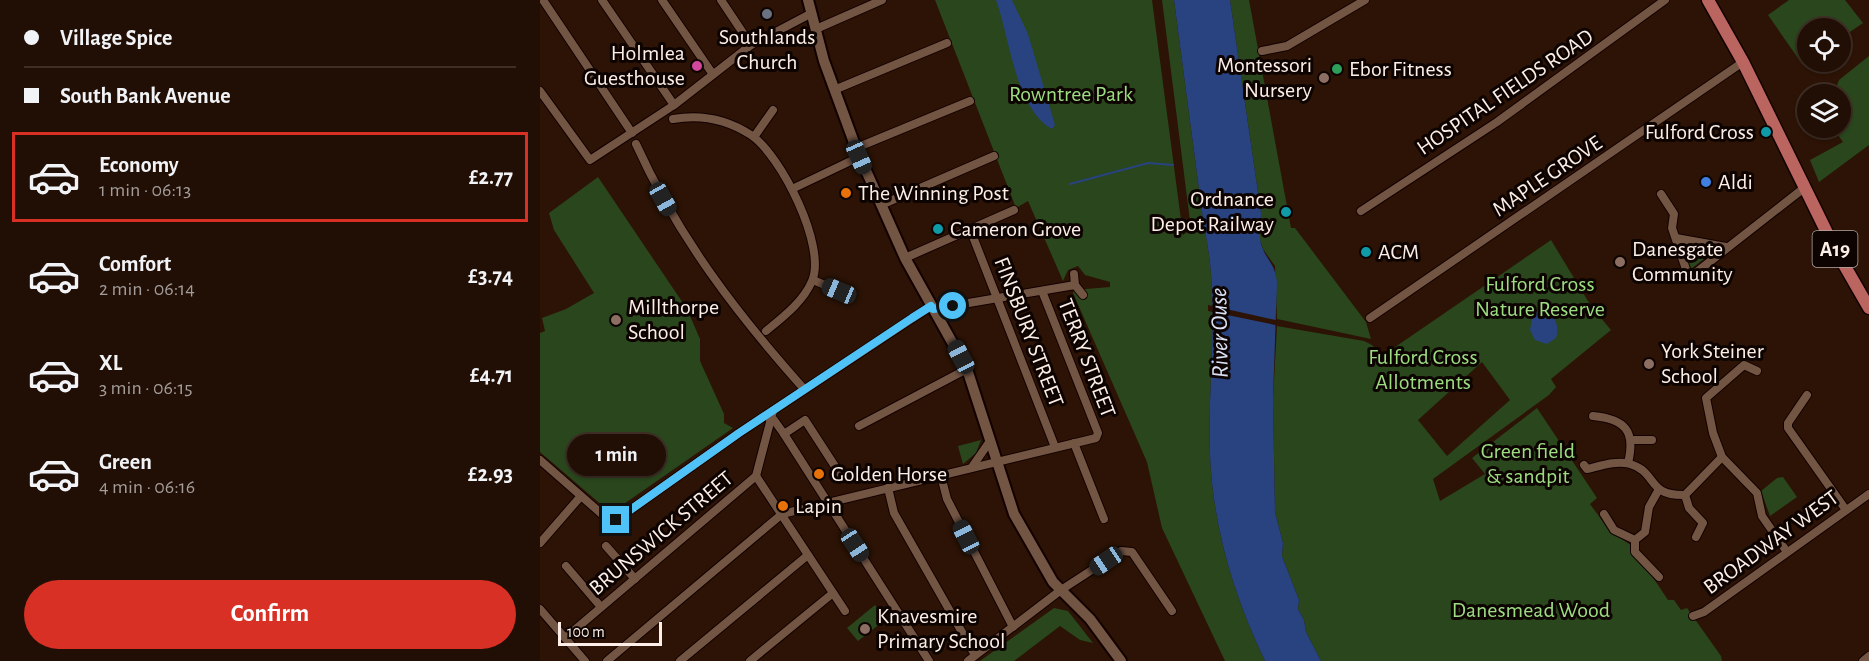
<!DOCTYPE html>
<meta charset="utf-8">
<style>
body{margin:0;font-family:"Alegreya Sans",sans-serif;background:#29170e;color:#f1f3f6;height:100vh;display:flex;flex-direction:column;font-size:22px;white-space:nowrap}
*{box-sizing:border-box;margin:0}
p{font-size:20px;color:#a29c9a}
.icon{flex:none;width:33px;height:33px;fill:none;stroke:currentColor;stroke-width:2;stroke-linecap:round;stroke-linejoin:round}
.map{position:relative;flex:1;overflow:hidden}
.panel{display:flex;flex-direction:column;background:#210e04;width:540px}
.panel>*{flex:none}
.top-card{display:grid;align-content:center;height:132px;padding:0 24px;background:#210e04}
.controls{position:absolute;left:1257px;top:18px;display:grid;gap:12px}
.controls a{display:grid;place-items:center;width:54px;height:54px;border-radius:50%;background:#210e04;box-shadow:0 2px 4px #0004,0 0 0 2px #3e2e26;font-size:30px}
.scale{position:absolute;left:18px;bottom:15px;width:104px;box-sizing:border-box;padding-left:6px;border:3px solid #fdefe7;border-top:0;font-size:16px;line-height:21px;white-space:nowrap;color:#fdefe7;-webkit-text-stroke:4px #0d0401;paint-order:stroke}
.end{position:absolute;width:27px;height:27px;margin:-14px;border:8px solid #4fc3f7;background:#111;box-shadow:0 0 0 3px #111}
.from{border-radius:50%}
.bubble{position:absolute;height:42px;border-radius:21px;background:#210e04;box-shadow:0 2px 4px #0004,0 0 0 2px #3e2e26;font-size:20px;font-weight:700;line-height:42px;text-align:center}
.car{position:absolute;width:18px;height:36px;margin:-18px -9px;border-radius:8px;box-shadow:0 0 4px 2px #0007;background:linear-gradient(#222 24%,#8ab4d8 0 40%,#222 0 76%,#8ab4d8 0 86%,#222 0)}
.top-card b{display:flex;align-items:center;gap:21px;height:57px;font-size:22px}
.top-card b+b{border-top:2px solid #3e2e26}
.top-card i{width:15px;height:15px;background:#f1f3f6}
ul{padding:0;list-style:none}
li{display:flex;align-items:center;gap:18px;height:90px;margin:0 12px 9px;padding:0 12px;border:3px solid transparent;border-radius:0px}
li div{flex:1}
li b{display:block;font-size:22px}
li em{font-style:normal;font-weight:700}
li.active{border-color:#d93025}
li>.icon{width:54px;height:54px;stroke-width:1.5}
.cta{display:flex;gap:12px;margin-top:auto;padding:12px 24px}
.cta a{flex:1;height:69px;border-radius:36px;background:#d93025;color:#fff;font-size:24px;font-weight:700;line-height:69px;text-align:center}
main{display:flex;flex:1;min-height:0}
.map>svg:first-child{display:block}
</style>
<main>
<section class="panel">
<div class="top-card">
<b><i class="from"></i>Village Spice</b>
<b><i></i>South Bank Avenue</b>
</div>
<ul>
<li class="active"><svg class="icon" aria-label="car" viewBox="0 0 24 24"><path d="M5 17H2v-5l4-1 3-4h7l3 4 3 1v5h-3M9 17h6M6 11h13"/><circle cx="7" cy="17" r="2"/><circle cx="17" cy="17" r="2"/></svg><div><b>Economy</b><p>1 min · 06:13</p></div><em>£2.77</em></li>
<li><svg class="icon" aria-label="car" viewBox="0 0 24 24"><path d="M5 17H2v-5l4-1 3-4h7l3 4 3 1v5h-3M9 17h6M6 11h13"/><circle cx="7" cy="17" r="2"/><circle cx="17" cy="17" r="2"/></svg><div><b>Comfort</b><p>2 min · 06:14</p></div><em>£3.74</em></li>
<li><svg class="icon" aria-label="car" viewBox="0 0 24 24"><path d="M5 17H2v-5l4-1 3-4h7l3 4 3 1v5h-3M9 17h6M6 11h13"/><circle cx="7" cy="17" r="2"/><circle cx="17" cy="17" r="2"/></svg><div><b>XL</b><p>3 min · 06:15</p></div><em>£4.71</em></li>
<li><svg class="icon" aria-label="car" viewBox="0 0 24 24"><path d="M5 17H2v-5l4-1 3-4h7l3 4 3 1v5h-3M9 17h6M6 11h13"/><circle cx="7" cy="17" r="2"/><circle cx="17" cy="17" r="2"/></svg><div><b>Green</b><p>4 min · 06:16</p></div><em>£2.93</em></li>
</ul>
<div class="cta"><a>Confirm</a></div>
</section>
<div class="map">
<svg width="1329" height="661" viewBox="0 0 1329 661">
<rect width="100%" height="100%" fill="#2c1305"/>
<!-- green -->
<g fill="#29461c" fill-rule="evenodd">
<path d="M395,0H612L643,235L651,229L622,0H634L664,227C681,301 667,380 670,455C673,528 694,596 725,661H685L622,528L607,462L533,293L534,290L570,287V282L545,275L538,266L528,270L523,281L488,201L476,208Z"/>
<path d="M690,0H709L751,228H755L826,322L831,339L737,319L735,266L723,249L720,240L721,213Z"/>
<path d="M1249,0H1305L1323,23L1301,38L1300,28H1268L1267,60L1262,64L1228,15Z"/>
<path d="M1329,56V145L1279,182L1270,160L1303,142L1293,128H1300V94H1294L1299,80Z"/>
<path d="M58,177L147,309L160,339V361L184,414V423L193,428L71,513L0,452V333L5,331L2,318L26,309L54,293L14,230L9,213Z"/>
<path d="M1011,240L1051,306L1071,330L1011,379L1016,387L1009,395L893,479L900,501L945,474L932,458L997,408L1057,498L1050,504L1069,530L1092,546L1099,563L1108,570L1128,600H1134L1141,610L1147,608L1181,656L1182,661H781L766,632L764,620L758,609L759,600L742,556L743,543L735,512L733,399L737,326L824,341L832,345L842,356ZM942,362L970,400L907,456L878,420Z"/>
<path d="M1146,243L1174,249L1178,248L1151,269L1142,247Z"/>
<path d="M441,440L436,453L423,464L418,446Z"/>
<path d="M1243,477L1257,497L1230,516L1221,491L1237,478Z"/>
<path d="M335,605L346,619L318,641L307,628Z"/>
<path d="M514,608L528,611L553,643L540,640L520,626L474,661H440Z"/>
</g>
<!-- water -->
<g fill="#284380">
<path d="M456,0H472L488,34L515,125L512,129C475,108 470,38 456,0Z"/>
<path d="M634,0H690L721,213C721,224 718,237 722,247C728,262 735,264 737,282L733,399L735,512L743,543L742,556L759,600L758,609L764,620L766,632L781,661H725C694,596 673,528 670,455C667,380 681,301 664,227Z"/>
<path d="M1001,309C1014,312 1020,325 1016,338L1007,344L995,340L990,330L993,315Z"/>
</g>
<!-- pier -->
<path fill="#2c1305" d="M668,305L740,321V326L668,311Z"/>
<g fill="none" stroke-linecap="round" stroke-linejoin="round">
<!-- stream -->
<path stroke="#284380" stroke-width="2" d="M530,184L608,163L633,165"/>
<defs>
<g id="street">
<path d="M3,0L92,133"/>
<path d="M62,0L134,105"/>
<path d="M122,0L172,73"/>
<path d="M181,0L211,45"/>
<path d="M276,29L342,0"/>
<path d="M722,51L747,46L825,0"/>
<path d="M294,90L407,43"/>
<path d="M0,91L50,160L134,105L211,45L272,13"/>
<path d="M133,119C161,114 188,120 211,135C241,155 287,247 272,281C263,302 243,317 226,331"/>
<path d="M214,137L233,110"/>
<path d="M96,144C138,237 197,314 264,389"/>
<path d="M316,148L430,101"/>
<path d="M252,189L319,157"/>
<path d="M1121,194L1134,214L1132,228L1149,278L1264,188"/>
<path d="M341,205L454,156"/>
<path d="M821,211L957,122L1125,0"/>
<path d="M430,229L515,447"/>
<path d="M1136,238L1186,247"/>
<path d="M365,258L474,210"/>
<path d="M534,274L535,285L543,295"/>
<path d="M273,280L299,291"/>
<path d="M393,309L535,285"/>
<path d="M830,318L1203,62"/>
<path d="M1217,371L1204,365L1166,398L1173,433L1182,457L1217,493L1222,516L1247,552"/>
<path d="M1267,395L1248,423V428L1306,510"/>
<path d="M1053,416C1085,419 1096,431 1088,463"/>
<path d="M230,419L234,420L244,434L389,661"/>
<path d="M319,426L427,369"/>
<path d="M244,434L265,420L300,474"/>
<path d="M1092,440H1112"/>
<path d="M534,443L564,519"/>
<path d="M0,460L72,523L199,433L391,306"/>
<path d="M1044,465L1047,469C1060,466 1076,460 1090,464C1118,472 1106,496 1145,495L1182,457"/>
<path d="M432,467L450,441"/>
<path d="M216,476L305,611"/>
<path d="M401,476L407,499L473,627"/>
<path d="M348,488L354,513L435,655"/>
<path d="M1145,495L1149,508L1163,523L1156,537"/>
<path d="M1064,514L1074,530L1095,540L1105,532L1109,507L1118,491"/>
<path d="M1095,540V552L1119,577"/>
<path d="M0,543L41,496"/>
<path d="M66,546L95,579"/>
<path d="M26,566L61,607"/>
<path d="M0,609L45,661"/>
<path d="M1153,616L1164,612L1329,494"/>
<path d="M25,638L216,476L233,411"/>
<path d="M67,661L242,514L556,438L558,433L502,291"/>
<path d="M140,661L268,555"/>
<path d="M210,661L293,593"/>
<path d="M428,661L521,590L581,551L592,552L632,611"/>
<path d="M1323,661L1329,656"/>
</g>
<path id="secondary" d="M268,0L284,61L316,148L365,258L427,369L474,514L513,582L550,619L581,661"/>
<path id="primary" d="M1168,0L1203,62L1295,249L1329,308"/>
</defs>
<!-- street casing -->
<use href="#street" stroke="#130100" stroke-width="10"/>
<!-- secondary casing -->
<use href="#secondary" stroke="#130100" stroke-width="14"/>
<!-- primary casing -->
<use href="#primary" stroke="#130100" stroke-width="15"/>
<!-- street -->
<use href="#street" stroke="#735544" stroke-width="8"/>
<!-- secondary -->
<use href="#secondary" stroke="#735544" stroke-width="10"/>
<!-- primary -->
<use href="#primary" stroke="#ba6560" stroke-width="12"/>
</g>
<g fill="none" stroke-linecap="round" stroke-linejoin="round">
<!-- route -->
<path stroke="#4fc3f7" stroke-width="8" d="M76,520L199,433L372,318L391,306L393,309L413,306"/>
</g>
<!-- markers -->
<circle fill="#6b7280" stroke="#0d0401" stroke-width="2" cx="227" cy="14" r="6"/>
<circle fill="#d1479c" stroke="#0d0401" stroke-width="2" cx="157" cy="66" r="6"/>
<circle fill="#2e9e5b" stroke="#0d0401" stroke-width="2" cx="797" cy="69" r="6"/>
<g fill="#8d6e63" stroke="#0d0401" stroke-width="2">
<circle cx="784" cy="78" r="6"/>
<circle cx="1080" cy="262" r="6"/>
<circle cx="76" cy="320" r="6"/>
<circle cx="1109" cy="364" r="6"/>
<circle cx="325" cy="629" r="6"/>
</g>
<g fill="#0f9aa8" stroke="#0d0401" stroke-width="2">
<circle cx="1226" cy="132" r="6"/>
<circle cx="746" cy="212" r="6"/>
<circle cx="398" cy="229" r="6"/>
<circle cx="826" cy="252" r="6"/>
</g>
<circle fill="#3f7fe0" stroke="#0d0401" stroke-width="2" cx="1166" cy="182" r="6"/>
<g fill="#e8710a" stroke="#0d0401" stroke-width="2">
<circle cx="306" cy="193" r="6"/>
<circle cx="279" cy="474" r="6"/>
<circle cx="243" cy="506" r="6"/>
</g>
<g text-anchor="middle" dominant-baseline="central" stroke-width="6" stroke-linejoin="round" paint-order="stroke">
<!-- shield labels -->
<rect fill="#0d0401" stroke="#b5a8a2" stroke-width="1.5" x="1272.5" y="231" width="45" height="36" rx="4.5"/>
<g font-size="21" font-weight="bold" fill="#fdefe7">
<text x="1295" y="249">A19</text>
</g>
<!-- poi labels -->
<g font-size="22" fill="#fdefe7" stroke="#0d0401" text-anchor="start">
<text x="227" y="37" text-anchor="middle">Southlands<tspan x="227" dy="25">Church</tspan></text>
<text x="145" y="53" text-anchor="end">Holmlea<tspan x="145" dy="25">Guesthouse</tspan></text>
<text x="772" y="65" text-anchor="end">Montessori<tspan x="772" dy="25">Nursery</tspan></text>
<text x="809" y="69">Ebor Fitness</text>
<text x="1214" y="132" text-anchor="end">Fulford Cross</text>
<text x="1178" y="182">Aldi</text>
<text x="318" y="193">The Winning Post</text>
<text x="734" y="199" text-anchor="end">Ordnance<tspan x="734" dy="25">Depot Railway</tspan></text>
<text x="410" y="229">Cameron Grove</text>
<text x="1092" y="249">Danesgate<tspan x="1092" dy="25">Community</tspan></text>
<text x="838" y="252">ACM</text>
<text x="88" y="307">Millthorpe<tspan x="88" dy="25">School</tspan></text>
<text x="1121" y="351">York Steiner<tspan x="1121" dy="25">School</tspan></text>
<text x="291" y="474">Golden Horse</text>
<text x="255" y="506">Lapin</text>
<text x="337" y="616">Knavesmire<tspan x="337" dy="25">Primary School</tspan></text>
</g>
<!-- street labels -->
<g font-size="22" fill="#fdefe7" stroke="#0d0401">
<text transform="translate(965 92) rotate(-34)">HOSPITAL FIELDS ROAD</text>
<text transform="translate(1007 176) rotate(-34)">MAPLE GROVE</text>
<text transform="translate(489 332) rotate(69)">FINSBURY STREET</text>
<text transform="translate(547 358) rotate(69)">TERRY STREET</text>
<text transform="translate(121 533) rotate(-40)">BRUNSWICK STREET</text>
<text transform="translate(1231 542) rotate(-36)">BROADWAY WEST</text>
</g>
<!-- park labels -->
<g font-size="22" fill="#9cdd82" stroke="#0d0401">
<text x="531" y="94">Rowntree Park</text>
<text x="1000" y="284">Fulford Cross<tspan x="1000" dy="25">Nature Reserve</tspan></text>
<text x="883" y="357">Fulford Cross<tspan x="883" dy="25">Allotments</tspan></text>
<text x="988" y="451">Green field<tspan x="988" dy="25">&amp; sandpit</tspan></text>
<text x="991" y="610">Danesmead Wood</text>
</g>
<!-- water labels -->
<g font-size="24" font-style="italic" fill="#d9e2f5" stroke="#0d0401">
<text transform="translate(680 333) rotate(-91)">River Ouse</text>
</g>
</g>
</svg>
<div class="controls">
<a><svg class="icon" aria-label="locate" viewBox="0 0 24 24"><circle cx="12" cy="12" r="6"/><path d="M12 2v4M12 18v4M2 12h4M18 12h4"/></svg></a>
<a><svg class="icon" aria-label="layers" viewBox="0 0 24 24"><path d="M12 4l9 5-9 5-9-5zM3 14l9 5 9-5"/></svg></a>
</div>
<div class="scale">100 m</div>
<i class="end from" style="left:413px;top:306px"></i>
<i class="end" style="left:76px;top:520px"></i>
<div class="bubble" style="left:27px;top:434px;width:99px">1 min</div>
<i class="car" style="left:319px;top:157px;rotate:156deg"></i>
<i class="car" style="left:123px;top:199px;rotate:151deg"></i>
<i class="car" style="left:299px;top:291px;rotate:293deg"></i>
<i class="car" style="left:421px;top:357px;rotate:332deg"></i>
<i class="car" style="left:426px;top:537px;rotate:333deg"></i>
<i class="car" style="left:315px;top:545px;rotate:147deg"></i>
<i class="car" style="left:566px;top:561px;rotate:236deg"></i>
</div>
</main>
